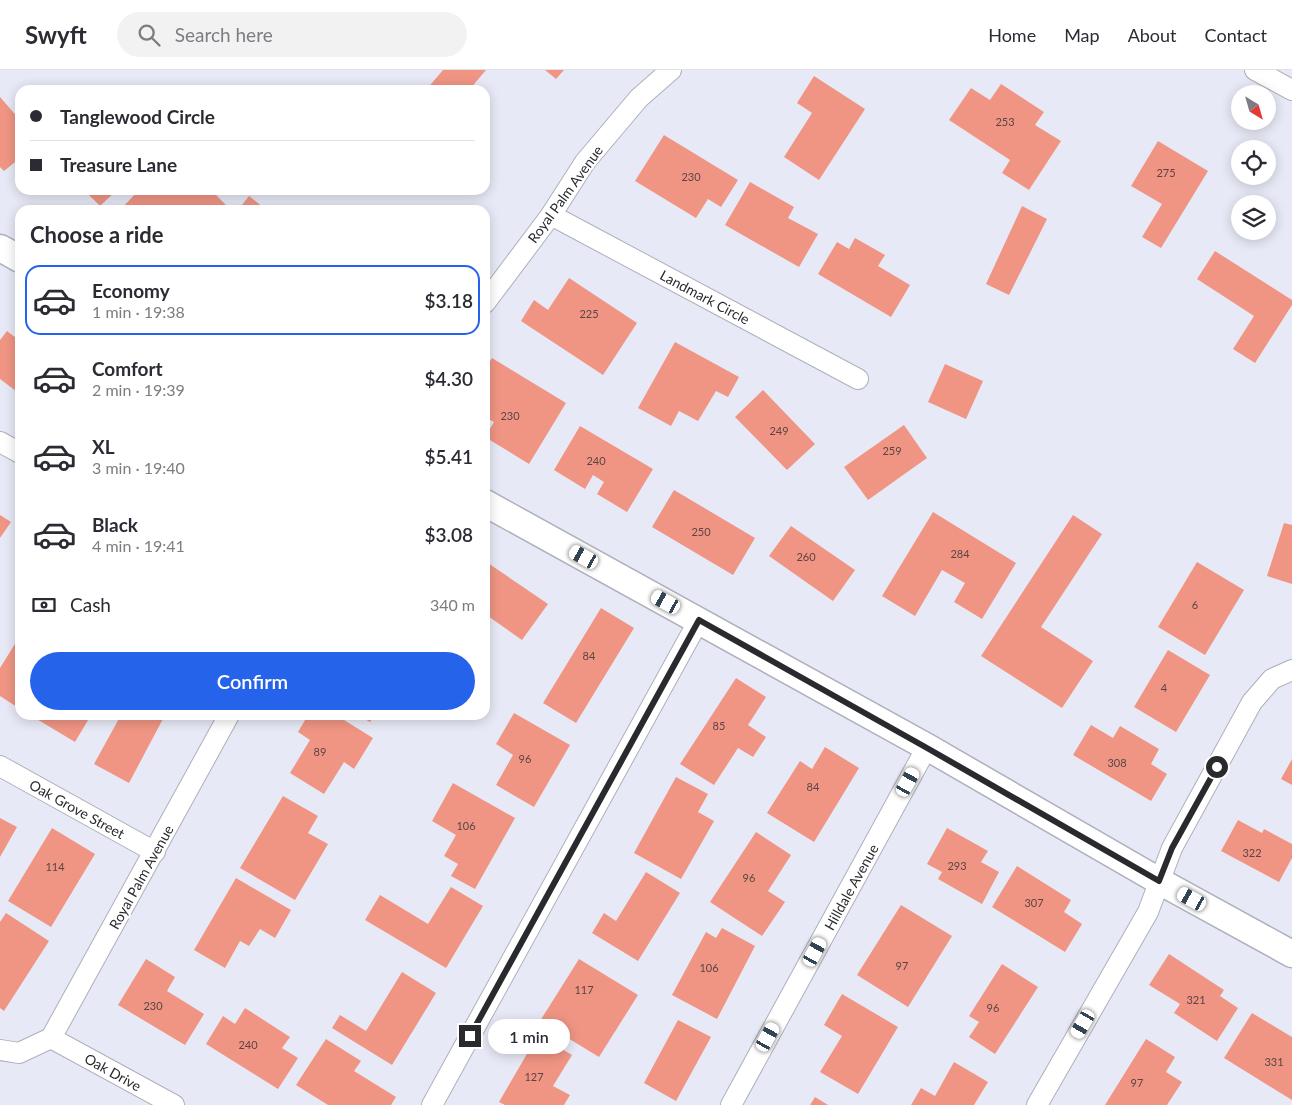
<!DOCTYPE html>
<meta charset="utf-8">
<style>
body{margin:0;font-family:Lato,sans-serif;background:#f2f2f3;color:#2b2b33;height:100vh;display:flex;flex-direction:column;font-size:19px;white-space:nowrap}
*{box-sizing:border-box;margin:0}
p{font-size:16px;color:#7c7c81}
.icon{flex:none;width:28px;height:28px;fill:none;stroke:currentColor;stroke-width:2;stroke-linecap:round;stroke-linejoin:round}
.map{position:relative;flex:1;overflow:hidden}
.side{position:absolute;left:15px;top:135px;width:475px;height:515px;display:flex;flex-direction:column;background:#fff;border-radius:15px;box-shadow:0 2px 12px #0003}
.side>*{flex:none}
.guide{position:absolute;left:15px;top:15px;width:475px;height:110px;border-radius:15px;box-shadow:0 2px 12px #0003;display:grid;align-content:center;height:110px;padding:0 15px;background:#fff}
.needle{width:32px;rotate:143deg}
.buttons{position:absolute;left:1231px;top:15px;display:grid;gap:10px}
.buttons a{display:grid;place-items:center;width:45px;height:45px;border-radius:50%;background:#fff;box-shadow:0 2px 12px #0003;font-size:25px}
.end{position:absolute;width:22px;height:22px;margin:-11px;border:6px solid #292a2e;background:#fff;box-shadow:0 0 0 2px #fff}
.from{border-radius:50%}
.bubble{position:absolute;height:35px;border-radius:18px;background:#fff;box-shadow:0 2px 12px #0003;font-size:16px;font-weight:600;line-height:35px;text-align:center}
.car{position:absolute;width:15px;height:30px;margin:-15px -8px;border-radius:6px;box-shadow:0 0 4px 1px #0007;background:linear-gradient(#fff 24%,#345 0 40%,#fff 0 76%,#345 0 86%,#fff 0)}
.guide b{display:flex;align-items:center;gap:18px;height:48px;font-size:19px}
.guide b+b{border-top:1px solid #e1e1e2}
.guide i{width:12px;height:12px;background:#2b2b33}
ul{padding:0;list-style:none}
li{display:flex;align-items:center;gap:15px;height:70px;margin:0 10px 8px;padding:0 5px;border:2px solid transparent;border-radius:15px}
li div{flex:1}
li b{display:block;font-size:19px}
li em{font-style:normal;font-weight:600}
li.active{border-color:#2563eb}
li>.icon{width:45px;height:45px;stroke-width:1.5}
h2{padding:0 15px;font-size:22px;line-height:60px}
.pay{display:flex;align-items:center;gap:12px;height:55px;padding:0 15px;font-size:19px}
.pay p{margin-inline-start:auto}
.primary-button{display:flex;gap:10px;margin-top:auto;padding:10px 15px}
.primary-button a{flex:1;height:58px;border-radius:30px;background:#2563eb;color:#fff;font-size:20px;font-weight:600;line-height:58px;text-align:center}
header{display:flex;align-items:center;gap:30px;box-sizing:border-box;height:70px;padding:0 25px;background:#fff;border-bottom:1px solid #e1e1e2}
header strong{font-size:24px}
nav{display:flex;gap:28px;margin-inline-start:auto;font-size:18px}
.search{width:350px;height:45px;background:#f2f2f3;display:flex;align-items:center;gap:12px;box-sizing:border-box;padding:0 18px;border-radius:28px;color:#7c7c81;font-size:19px}
.map>svg:first-child{display:block}
</style>
<header>
<strong>Swyft</strong>
<div class="search"><svg class="icon" aria-label="search" viewBox="0 0 24 24"><circle cx="10" cy="10" r="6"/><path d="M15 15l6 6"/></svg>Search here</div>
<nav><a>Home</a><a>Map</a><a>About</a><a>Contact</a></nav>
</header>
<div class="map">
<svg width="1292" height="1035" viewBox="0 0 1292 1035">
<rect width="100%" height="100%" fill="#e7eaf6"/>
<!-- building -->
<g fill="#f09584">
<path d="M443,0H486L469,20H426Z"/>
<path d="M545,0H564L556,9Z"/>
<path d="M814,6L865,39L819,110L784,87L812,43L797,33Z"/>
<path d="M1001,14L1044,42L1035,55L1061,71L1029,120L1002,103L1010,90L949,50L971,18L990,30Z"/>
<path d="M0,27L20,50V88L4,101L0,97Z"/>
<path d="M664,65L738,110L721,137L708,129L696,148L635,111Z"/>
<path d="M1158,71L1208,101L1161,178L1142,167L1162,134L1131,116Z"/>
<path d="M750,112L794,137L788,148L818,164L799,197L725,155Z"/>
<path d="M84,120H117L100,136Z"/>
<path d="M139,120H211L228,137L225,140H120Z"/>
<path d="M249,126L267,140H238Z"/>
<path d="M1022,136L1047,149L1009,225L986,214Z"/>
<path d="M855,168L885,185L878,196L910,215L891,247L818,204L837,172L849,179Z"/>
<path d="M1215,181L1292,230V235L1255,293L1233,279L1254,246L1197,209Z"/>
<path d="M569,208L637,253L603,305L521,251L534,230L548,240Z"/>
<path d="M7,261L20,271V324L0,309V270Z"/>
<path d="M675,272L739,307L728,327L716,321L698,351L679,341L671,356L638,338Z"/>
<path d="M492,288L566,333L529,394L485,367L494,352L485,347V299Z"/>
<path d="M945,294L983,311L966,349L928,332Z"/>
<path d="M763,320L815,374L787,400L735,347Z"/>
<path d="M904,355L927,388L868,430L844,397Z"/>
<path d="M580,356L653,399L627,442L597,424L604,412L593,405L585,419L554,400Z"/>
<path d="M674,420L755,468L733,505L652,457Z"/>
<path d="M933,442L1016,493L982,549L954,532L965,513L942,500L915,546L882,526Z"/>
<path d="M0,445L11,452L0,468Z"/>
<path d="M1073,445L1102,464L1041,557L1093,591L1062,638L981,586Z"/>
<path d="M1284,453L1292,455V514L1267,506Z"/>
<path d="M791,456L855,500L833,531L769,486Z"/>
<path d="M485,491L548,534L522,570L485,544Z"/>
<path d="M1197,492L1244,520L1205,585L1158,557Z"/>
<path d="M601,538L634,558L576,653L543,633Z"/>
<path d="M18,569L20,571V639L0,626V598Z"/>
<path d="M1168,580L1210,605L1176,662L1134,637Z"/>
<path d="M736,608L766,627L748,655L766,667L753,687L738,678L714,715L680,694Z"/>
<path d="M514,643L570,675L534,737L496,715L513,685L496,674Z"/>
<path d="M30,645H91L75,672Z"/>
<path d="M121,645H165L129,713L94,694Z"/>
<path d="M308,645H336L373,668L354,699L344,692L324,724L290,703L310,670L298,662Z"/>
<path d="M358,645H374L370,652Z"/>
<path d="M1091,655L1113,668L1120,656L1159,679L1151,694L1167,704L1151,731L1073,685Z"/>
<path d="M825,677L859,698L814,772L767,743L800,691L812,699Z"/>
<path d="M1292,689V715L1281,709Z"/>
<path d="M676,707L708,724L698,742L714,751L681,809L634,783Z"/>
<path d="M453,713L515,748L475,819L451,806L458,794L444,786L456,765L432,751Z"/>
<path d="M283,726L318,746L308,763L328,774L295,830L240,798Z"/>
<path d="M0,748L17,757L0,787Z"/>
<path d="M1238,750L1262,763L1264,759L1292,774V788L1279,812L1221,781Z"/>
<path d="M52,758L95,784L51,857L8,831Z"/>
<path d="M947,758L988,781L981,792L999,802L982,834L938,809L942,802L927,794Z"/>
<path d="M756,762L791,785L768,821L785,832L762,866L710,832Z"/>
<path d="M1017,796L1071,830L1064,842L1082,854L1065,882L992,837Z"/>
<path d="M646,802L680,823L638,891L592,863L604,843L616,851Z"/>
<path d="M236,808L291,840L275,868L260,859L249,876L240,871L225,898L194,880Z"/>
<path d="M451,817L483,836L446,898L365,850L380,825L428,854Z"/>
<path d="M901,835L952,866L908,937L857,905Z"/>
<path d="M6,843L49,871L4,941L0,938V852Z"/>
<path d="M722,858L755,876L717,949L672,925L706,862L716,868Z"/>
<path d="M1169,884L1224,920L1220,926L1238,938L1217,971L1174,943L1180,934L1149,915Z"/>
<path d="M146,889L175,907L167,921L204,944L185,975L118,935Z"/>
<path d="M579,889L638,925L599,987L540,951Z"/>
<path d="M1002,894L1038,917L995,984L969,967L979,952L969,946Z"/>
<path d="M402,902L436,923L392,995L332,958L340,945L366,961Z"/>
<path d="M842,924L898,957L858,1024L820,1002L842,966L824,955Z"/>
<path d="M245,938L290,967L282,978L298,988L278,1019L206,974L223,946L235,954Z"/>
<path d="M1252,943L1292,967V1030L1224,988Z"/>
<path d="M678,950L711,967L676,1031L644,1013Z"/>
<path d="M538,965L572,985L553,1016L570,1025L564,1035H505L499,1032Z"/>
<path d="M326,969L361,991L354,1001L396,1027L391,1035H328L296,1015Z"/>
<path d="M1146,969L1175,987L1166,1002L1182,1012L1167,1035H1105Z"/>
<path d="M954,992L988,1012L974,1035H911L921,1018L935,1026Z"/>
<path d="M815,1027L828,1035H810Z"/>
</g>
<g fill="none" stroke-linecap="round" stroke-linejoin="round">
<defs>
<g id="minor">
<path d="M1255,0L1292,20"/>
<path d="M551,145L858,309"/>
<path d="M485,233L551,145L585,92L639,28L671,0"/>
<path d="M0,372L20,383"/>
<path d="M0,696L155,782"/>
<path d="M51,968L229,645"/>
<path d="M51,968L174,1035"/>
<path d="M0,980L19,983L51,968"/>
<path d="M432,1035L699,550"/>
<path d="M731,1035L927,677"/>
<path d="M1037,1035L1148,842L1172,778L1252,632L1272,609L1292,600"/>
</g>
<g id="tertiary">
<path d="M0,178L20,189"/>
<path d="M485,433L927,677L1159,811L1292,884"/>
</g>
</defs>
<!-- minor casing -->
<use href="#minor" stroke="#adb0bb" stroke-width="22"/>
<!-- tertiary casing -->
<use href="#tertiary" stroke="#adb0bb" stroke-width="29"/>
<!-- minor -->
<use href="#minor" stroke="#fff" stroke-width="20"/>
<!-- tertiary -->
<use href="#tertiary" stroke="#fff" stroke-width="26"/>
</g>
<g fill="none" stroke-linecap="round" stroke-linejoin="round">
<!-- route -->
<path stroke="#292a2e" stroke-width="6" d="M470,966L699,550L927,678L1159,811L1172,778L1217,697"/>
</g>
<g text-anchor="middle" dominant-baseline="central" stroke-width="4.5" stroke-linejoin="round" paint-order="stroke">
<!-- number labels -->
<g font-size="11" fill="#5b4544">
<text x="1005" y="51">253</text>
<text x="1166" y="102">275</text>
<text x="691" y="106">230</text>
<text x="589" y="243">225</text>
<text x="510" y="345">230</text>
<text x="779" y="360">249</text>
<text x="892" y="380">259</text>
<text x="596" y="390">240</text>
<text x="701" y="461">250</text>
<text x="960" y="483">284</text>
<text x="806" y="486">260</text>
<text x="1195" y="534">6</text>
<text x="589" y="585">84</text>
<text x="1164" y="617">4</text>
<text x="719" y="655">85</text>
<text x="320" y="681">89</text>
<text x="525" y="688">96</text>
<text x="1117" y="692">308</text>
<text x="813" y="716">84</text>
<text x="466" y="755">106</text>
<text x="1252" y="782">322</text>
<text x="957" y="795">293</text>
<text x="55" y="796">114</text>
<text x="749" y="807">96</text>
<text x="1034" y="832">307</text>
<text x="902" y="895">97</text>
<text x="709" y="897">106</text>
<text x="584" y="919">117</text>
<text x="1196" y="929">321</text>
<text x="153" y="935">230</text>
<text x="993" y="937">96</text>
<text x="248" y="974">240</text>
<text x="1274" y="991">331</text>
<text x="534" y="1006">127</text>
<text x="1137" y="1012">97</text>
</g>
<!-- street labels -->
<g font-size="14" fill="#292a2e" stroke="#fff">
<text transform="translate(565 124) rotate(-54)">Royal Palm Avenue</text>
<text transform="translate(705 227) rotate(28)">Landmark Circle</text>
<text transform="translate(77 739) rotate(29)">Oak Grove Street</text>
<text transform="translate(141 807) rotate(-61)">Royal Palm Avenue</text>
<text transform="translate(851 817) rotate(-61)">Hilldale Avenue</text>
<text transform="translate(113 1002) rotate(29)">Oak Drive</text>
</g>
</g>
</svg>
<div class="buttons">
<a><svg class="needle" viewBox="-14 -14 28 28"><path d="M0-13l5 13h-10z" fill="#e53935"/><path d="M0 13l5-13h-10z" fill="#7c7c81"/></svg></a>
<a><svg class="icon" aria-label="locate" viewBox="0 0 24 24"><circle cx="12" cy="12" r="6"/><path d="M12 2v4M12 18v4M2 12h4M18 12h4"/></svg></a>
<a><svg class="icon" aria-label="layers" viewBox="0 0 24 24"><path d="M12 4l9 5-9 5-9-5zM3 14l9 5 9-5"/></svg></a>
</div>
<i class="end from" style="left:1217px;top:697px"></i>
<i class="end" style="left:470px;top:966px"></i>
<div class="bubble" style="left:488px;top:949px;width:82px">1 min</div>
<i class="car" style="left:584px;top:487px;rotate:299deg"></i>
<i class="car" style="left:666px;top:532px;rotate:299deg"></i>
<i class="car" style="left:908px;top:712px;rotate:29deg"></i>
<i class="car" style="left:1192px;top:829px;rotate:299deg"></i>
<i class="car" style="left:815px;top:882px;rotate:29deg"></i>
<i class="car" style="left:1083px;top:954px;rotate:210deg"></i>
<i class="car" style="left:768px;top:967px;rotate:29deg"></i>
<div class="guide">
<b><i class="from"></i>Tanglewood Circle</b>
<b><i></i>Treasure Lane</b>
</div>
<section class="side">
<h2>Choose a ride</h2>
<ul>
<li class="active"><svg class="icon" aria-label="car" viewBox="0 0 24 24"><path d="M5 17H2v-5l4-1 3-4h7l3 4 3 1v5h-3M9 17h6M6 11h13"/><circle cx="7" cy="17" r="2"/><circle cx="17" cy="17" r="2"/></svg><div><b>Economy</b><p>1 min · 19:38</p></div><em>$3.18</em></li>
<li><svg class="icon" aria-label="car" viewBox="0 0 24 24"><path d="M5 17H2v-5l4-1 3-4h7l3 4 3 1v5h-3M9 17h6M6 11h13"/><circle cx="7" cy="17" r="2"/><circle cx="17" cy="17" r="2"/></svg><div><b>Comfort</b><p>2 min · 19:39</p></div><em>$4.30</em></li>
<li><svg class="icon" aria-label="car" viewBox="0 0 24 24"><path d="M5 17H2v-5l4-1 3-4h7l3 4 3 1v5h-3M9 17h6M6 11h13"/><circle cx="7" cy="17" r="2"/><circle cx="17" cy="17" r="2"/></svg><div><b>XL</b><p>3 min · 19:40</p></div><em>$5.41</em></li>
<li><svg class="icon" aria-label="car" viewBox="0 0 24 24"><path d="M5 17H2v-5l4-1 3-4h7l3 4 3 1v5h-3M9 17h6M6 11h13"/><circle cx="7" cy="17" r="2"/><circle cx="17" cy="17" r="2"/></svg><div><b>Black</b><p>4 min · 19:41</p></div><em>$3.08</em></li>
</ul>
<div class="pay"><svg class="icon" aria-label="cash" viewBox="0 0 24 24"><path d="M3 7h18v10H3z"/><circle cx="12" cy="12" r="2"/></svg>Cash<p>340 m</p></div>
<div class="primary-button"><a>Confirm</a></div>
</section>
</div>
